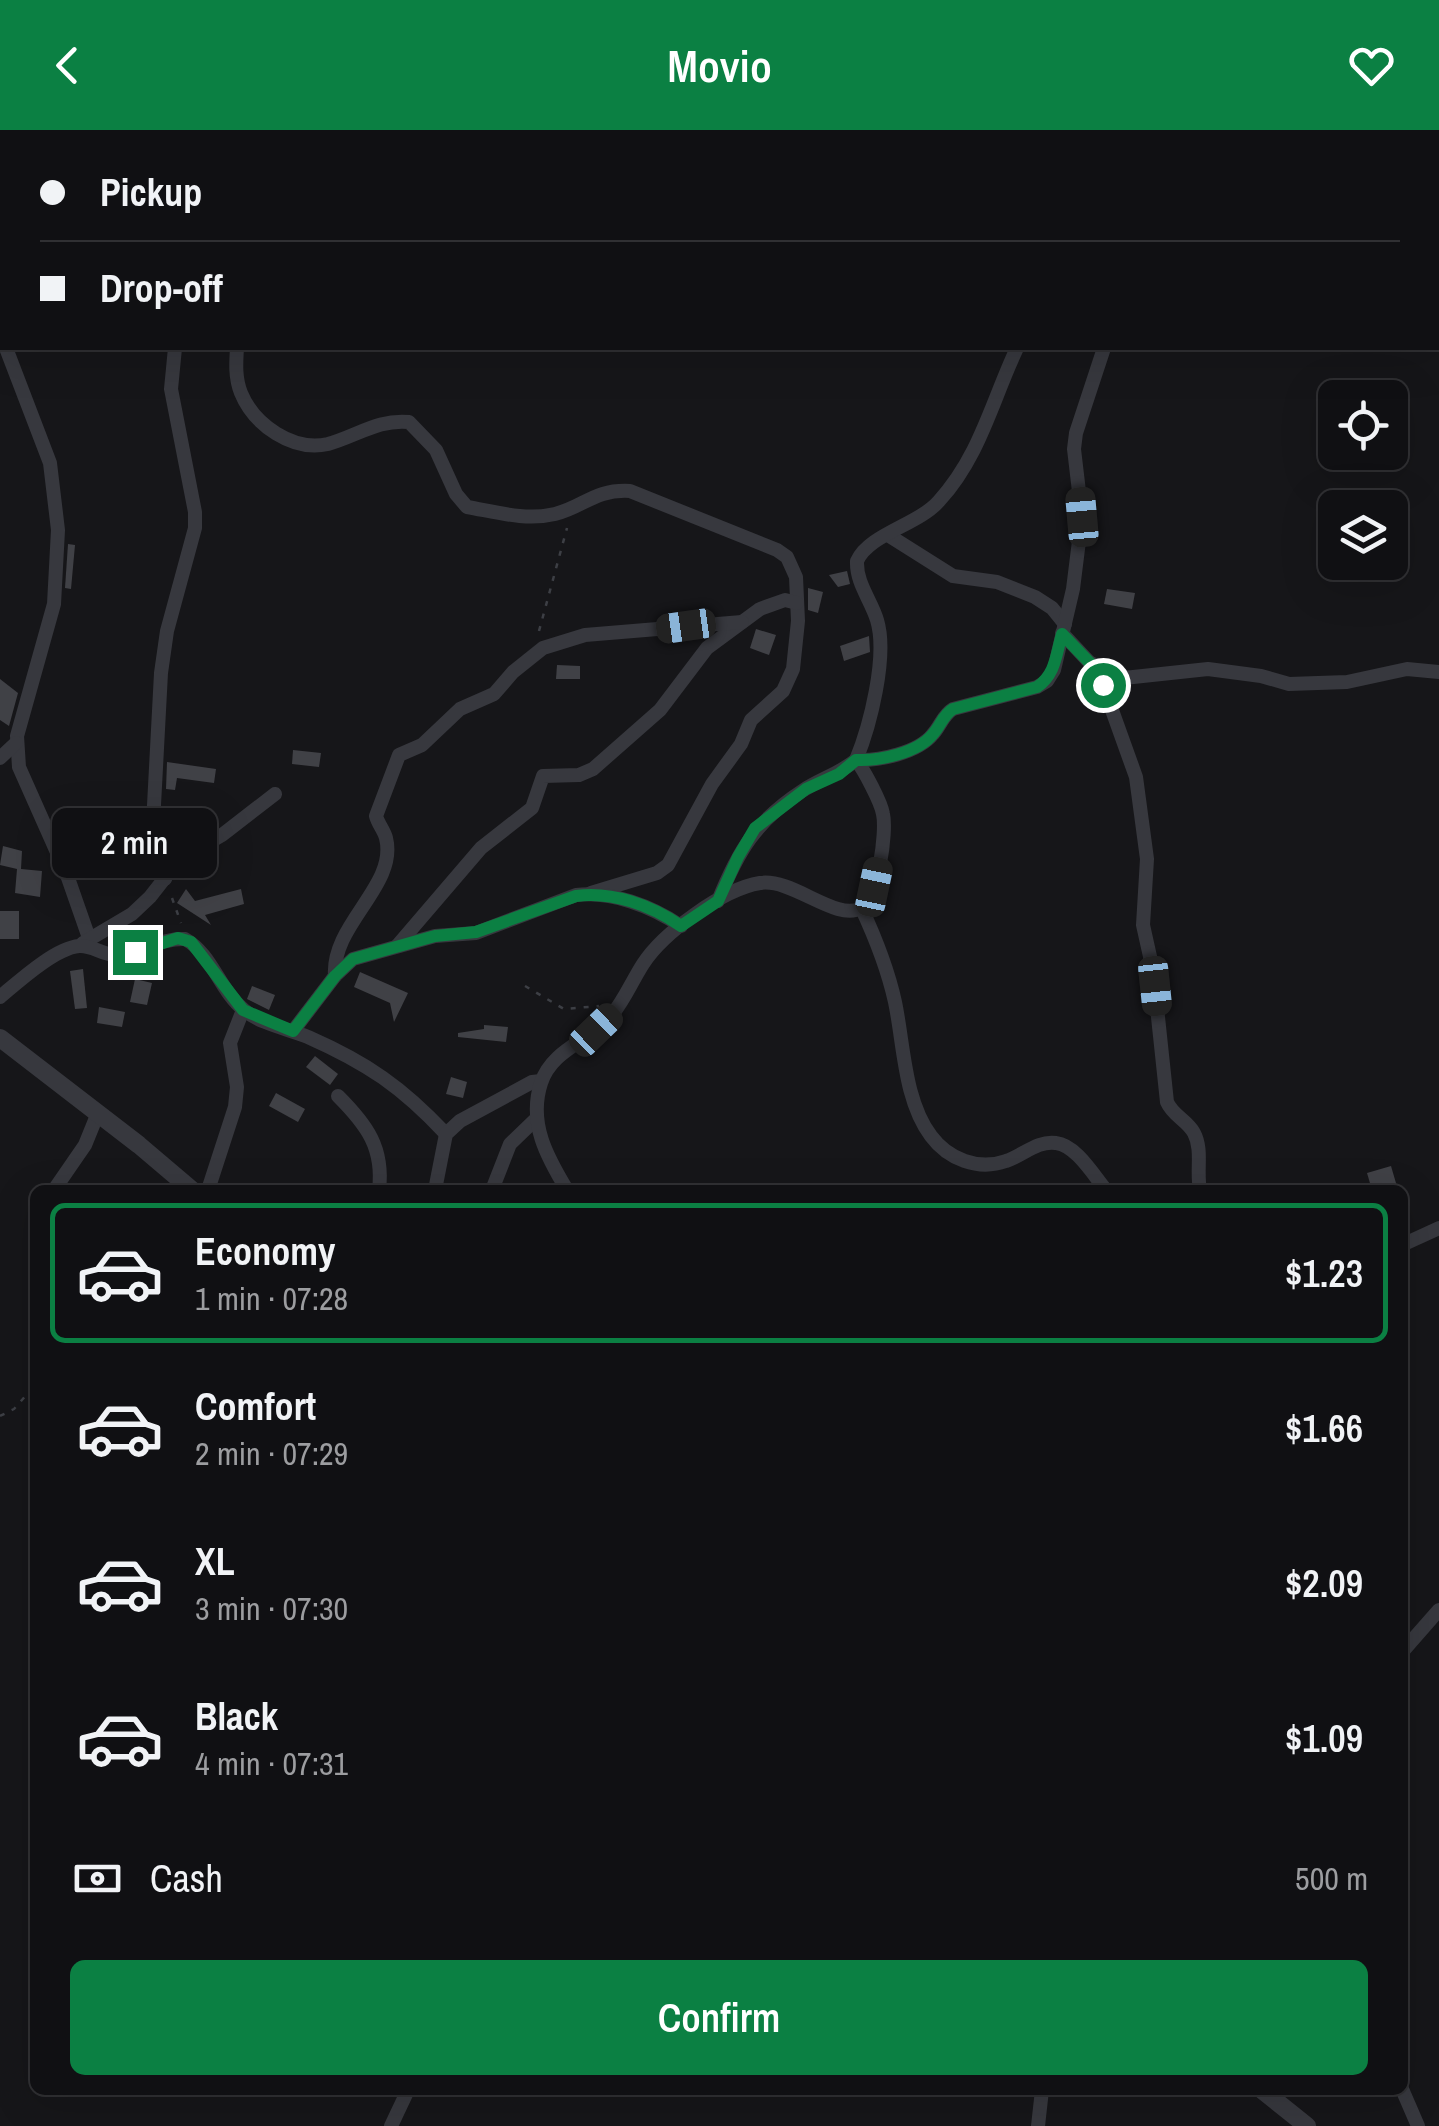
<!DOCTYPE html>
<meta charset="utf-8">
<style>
body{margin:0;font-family:"Archivo Narrow",sans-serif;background:#1e1e21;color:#f1f3f6;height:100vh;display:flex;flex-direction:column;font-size:38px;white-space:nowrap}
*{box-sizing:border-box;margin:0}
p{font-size:32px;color:#9c9da0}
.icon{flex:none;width:55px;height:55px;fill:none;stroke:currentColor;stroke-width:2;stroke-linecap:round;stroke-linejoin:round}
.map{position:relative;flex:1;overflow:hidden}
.sheet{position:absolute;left:30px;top:1055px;width:1378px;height:910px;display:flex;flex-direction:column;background:#101013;border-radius:15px;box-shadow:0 10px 40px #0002,0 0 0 2px #303033}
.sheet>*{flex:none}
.top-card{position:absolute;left:0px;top:0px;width:1440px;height:220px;box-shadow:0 10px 40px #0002,0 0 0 2px #303033;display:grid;align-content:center;height:220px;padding:0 40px;background:#101013}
.buttons{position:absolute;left:1318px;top:250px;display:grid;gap:20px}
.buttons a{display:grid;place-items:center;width:90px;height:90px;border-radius:15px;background:#101013;box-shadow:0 10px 40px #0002,0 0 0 2px #303033;font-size:50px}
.end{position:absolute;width:45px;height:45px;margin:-22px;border:12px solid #0b8043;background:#fff;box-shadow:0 0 0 5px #fff}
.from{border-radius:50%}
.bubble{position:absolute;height:70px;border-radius:15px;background:#101013;box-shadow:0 10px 40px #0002,0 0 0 2px #303033;font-size:32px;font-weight:600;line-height:70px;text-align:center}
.car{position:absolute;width:30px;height:60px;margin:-30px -15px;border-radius:12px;box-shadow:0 0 8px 2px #0007;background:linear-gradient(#222 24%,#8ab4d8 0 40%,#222 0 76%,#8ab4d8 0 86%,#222 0)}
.top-card b{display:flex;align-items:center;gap:35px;height:95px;font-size:38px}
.top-card b+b{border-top:2px solid #303033}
.top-card i{width:25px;height:25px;background:#f1f3f6}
ul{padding:18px 0 0;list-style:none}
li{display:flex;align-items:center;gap:30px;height:140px;margin:0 20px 15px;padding:0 20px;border:5px solid transparent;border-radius:15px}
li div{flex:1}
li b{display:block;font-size:38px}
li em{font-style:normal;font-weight:600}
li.selected{border-color:#0b8043}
li>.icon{width:90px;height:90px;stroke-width:1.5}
.pay{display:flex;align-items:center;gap:25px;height:110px;padding:0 40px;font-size:38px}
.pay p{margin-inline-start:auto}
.button{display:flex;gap:20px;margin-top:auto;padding:20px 40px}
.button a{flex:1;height:115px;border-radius:15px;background:#0b8043;color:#fff;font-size:40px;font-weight:600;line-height:115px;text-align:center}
header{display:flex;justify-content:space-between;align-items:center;height:130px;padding:0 40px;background:#0b8043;color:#fff;font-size:45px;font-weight:600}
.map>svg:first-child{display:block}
</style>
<header><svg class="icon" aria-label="back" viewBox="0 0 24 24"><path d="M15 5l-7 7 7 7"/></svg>Movio<svg class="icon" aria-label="heart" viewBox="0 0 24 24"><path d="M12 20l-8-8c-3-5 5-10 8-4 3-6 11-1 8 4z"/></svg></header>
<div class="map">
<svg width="1439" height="1996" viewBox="0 0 1439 1996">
<rect width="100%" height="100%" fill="#161619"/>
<!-- building -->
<g fill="#404146">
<path d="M68,414L75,415L71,459L65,458Z"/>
<path d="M847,441L850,454L838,457L829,445Z"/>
<path d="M808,458L823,462L818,483L808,480Z"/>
<path d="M1107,459L1135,463L1132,479L1104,474Z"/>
<path d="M756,499L776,505L769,525L750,518Z"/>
<path d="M869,506L870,522L844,531L840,516Z"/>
<path d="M557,535L580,536V549H556Z"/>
<path d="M0,549L18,563L9,596L0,590Z"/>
<path d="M293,620L321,623L319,637L292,634Z"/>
<path d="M167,632L216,639L214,653L177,648L175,660L166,659Z"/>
<path d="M3,716L22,721L21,739L42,741L40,767L15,763L17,739L0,735Z"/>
<path d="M186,759L195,771L241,759L244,774L205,785L211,795L177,773Z"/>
<rect x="0" y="781" width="19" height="28"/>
<path d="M83,839L87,878L75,879L70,841Z"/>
<path d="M360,842L408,863L394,892L390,873L354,857Z"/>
<path d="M135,849L152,853L147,875L130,872Z"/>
<path d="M252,856L275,865L269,880L247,869Z"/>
<path d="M99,877L125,882L122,897L97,893Z"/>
<path d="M484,895L508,897L506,912L458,907V903L484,899Z"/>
<path d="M315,926L338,944L330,955L306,937Z"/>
<path d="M451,947L467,952L463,968L446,964Z"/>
<path d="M276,963L305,979L298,992L269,976Z"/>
<path d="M1391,1036L1398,1060H1372L1367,1043Z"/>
</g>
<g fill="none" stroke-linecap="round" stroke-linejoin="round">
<!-- path -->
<g stroke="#3d3f45" stroke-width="2.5" stroke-dasharray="5 8" stroke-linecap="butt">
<path d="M941,0L944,2"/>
<path d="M89,2L97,0"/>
<path d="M0,29L2,28"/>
<path d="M539,501L567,398"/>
<path d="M172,768L181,793"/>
<path d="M525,856L564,879L599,876"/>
<path d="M0,1286L14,1279L35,1255"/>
</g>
<!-- minor -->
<g stroke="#37383e" stroke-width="14">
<path d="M1258,2V0"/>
<path d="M0,66L2,67"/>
<path d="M1438,123L1439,124"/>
<path d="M6,218L50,333L58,400L54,474L17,606L19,637L67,745L89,808"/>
<path d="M237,218C236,233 235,248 241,263C254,295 293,322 328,314C357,306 378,289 409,292L436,320L456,364L467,377C496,382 526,391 555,384C584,377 594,359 630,361L777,420L787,427L796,447L798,491L793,539L783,561L751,590L741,614L712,654L668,735L657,743L591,763"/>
<path d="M888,405L953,446L997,452L1035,467L1052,478L1065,494"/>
<path d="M1062,503L1090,533L1103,555L1136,647L1147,729L1143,795L1153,840L1167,972C1173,986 1187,990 1194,1003C1203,1020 1196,1041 1200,1060"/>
<path d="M1091,533L1124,548L1208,539L1261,546L1289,554L1347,552L1407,539L1439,542"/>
<path d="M0,628L16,613"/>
<path d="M165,749L153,694L161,543L167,501L195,398V382L171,259L175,218"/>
<path d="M718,771C738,721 756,691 802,661C820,649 839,644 856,630C879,631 918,623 933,604C941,595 943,585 953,579L1037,557L1047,551L1054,540L1073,459L1082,387L1074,319L1076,303L1104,218"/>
<path d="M861,777C875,807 888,840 895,872C904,915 904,970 931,1006C948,1029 978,1041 1006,1031C1022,1026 1038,1010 1056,1013C1076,1015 1094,1046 1106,1060"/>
<path d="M83,813L132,784L150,767L179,730L222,705L275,664"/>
<path d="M397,816L481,718L532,678L543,646L579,645L593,639L660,580L707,518L760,479L785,470L797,473"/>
<path d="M335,846C331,794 398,756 386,708C384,700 378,694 376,686L399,625L422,615L460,579L494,564L513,542L543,518L585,505L742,492"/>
<path d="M0,867C18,852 55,818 79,816C95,815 104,828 124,824C144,820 164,808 185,809C212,824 220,861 244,880C261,894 288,899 308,907C367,933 402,957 446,1004"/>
<path d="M293,901L335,846L353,829L435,806L476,803L576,765C612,761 651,776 681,796"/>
<path d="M338,966C367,995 384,1018 379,1060"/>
<path d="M54,1060L85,1015L98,983"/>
<path d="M208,1060L235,977L237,957L230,913L243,880"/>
<path d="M435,1060L446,1004L460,991L532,952L541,951"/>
<path d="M492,1060L510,1014L537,988"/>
<path d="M567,1060C547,1027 528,993 541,953C552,919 590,911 611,886C624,871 632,851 643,834C663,803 723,759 760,753C793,748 836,792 861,778C878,768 887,702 883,684C881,672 864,640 856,630C870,596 888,526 877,490C871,470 856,453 857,431C869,404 918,395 939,371C980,326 992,271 1017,218"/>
<path d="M1402,1115L1439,1098"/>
<path d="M1402,1522L1439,1480"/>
<path d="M1402,1959L1418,1996"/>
<path d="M391,1996L408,1960"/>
<path d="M1038,1996L1042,1960"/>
</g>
<!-- tertiary -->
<g stroke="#37383e" stroke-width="18">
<path d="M0,908L139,1015L192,1060"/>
<path d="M1262,1960L1307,1996"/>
</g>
</g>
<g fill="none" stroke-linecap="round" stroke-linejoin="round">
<!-- route -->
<path stroke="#0b8043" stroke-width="12" d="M135,822L178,808L191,812L243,880L293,901L335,846L353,829L435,806L476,802L576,766C612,761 651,775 681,796L718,771L738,727L755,698L806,659L839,644L856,630C879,631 918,623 933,604C941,595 943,585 953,579L1037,557C1056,544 1056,524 1062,504L1090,533L1103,555"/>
</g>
</svg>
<div class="buttons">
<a><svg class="icon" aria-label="locate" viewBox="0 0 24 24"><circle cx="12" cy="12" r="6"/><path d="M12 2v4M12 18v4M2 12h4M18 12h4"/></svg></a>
<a><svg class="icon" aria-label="layers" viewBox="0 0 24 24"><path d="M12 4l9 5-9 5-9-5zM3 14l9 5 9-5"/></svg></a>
</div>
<i class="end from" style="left:1103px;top:555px"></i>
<i class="end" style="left:135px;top:822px"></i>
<div class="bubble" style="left:52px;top:678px;width:165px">2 min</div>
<i class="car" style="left:1082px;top:387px;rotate:355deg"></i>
<i class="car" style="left:686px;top:496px;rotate:262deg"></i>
<i class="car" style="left:874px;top:757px;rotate:12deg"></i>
<i class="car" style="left:1155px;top:856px;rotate:174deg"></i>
<i class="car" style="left:596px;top:900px;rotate:46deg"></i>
<div class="top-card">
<b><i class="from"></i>Pickup</b>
<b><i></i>Drop-off</b>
</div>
<section class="sheet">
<ul>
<li class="selected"><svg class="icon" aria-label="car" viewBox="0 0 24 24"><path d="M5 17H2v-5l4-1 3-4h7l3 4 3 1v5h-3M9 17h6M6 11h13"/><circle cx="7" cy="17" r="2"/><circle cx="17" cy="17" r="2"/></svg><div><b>Economy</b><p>1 min · 07:28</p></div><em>$1.23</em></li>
<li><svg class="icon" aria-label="car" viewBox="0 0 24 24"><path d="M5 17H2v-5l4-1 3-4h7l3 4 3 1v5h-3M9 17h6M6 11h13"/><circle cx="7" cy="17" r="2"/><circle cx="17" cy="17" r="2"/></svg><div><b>Comfort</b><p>2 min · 07:29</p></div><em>$1.66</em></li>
<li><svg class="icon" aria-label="car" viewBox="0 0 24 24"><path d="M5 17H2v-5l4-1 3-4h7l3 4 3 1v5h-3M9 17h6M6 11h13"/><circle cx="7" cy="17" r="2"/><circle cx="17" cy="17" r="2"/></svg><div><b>XL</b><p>3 min · 07:30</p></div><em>$2.09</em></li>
<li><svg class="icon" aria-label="car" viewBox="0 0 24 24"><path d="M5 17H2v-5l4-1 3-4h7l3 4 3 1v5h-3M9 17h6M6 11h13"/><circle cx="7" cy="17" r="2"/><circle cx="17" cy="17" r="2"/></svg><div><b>Black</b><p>4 min · 07:31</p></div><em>$1.09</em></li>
</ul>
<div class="pay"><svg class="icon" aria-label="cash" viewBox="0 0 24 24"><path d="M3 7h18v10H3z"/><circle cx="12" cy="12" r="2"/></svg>Cash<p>500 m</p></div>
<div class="button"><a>Confirm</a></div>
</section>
</div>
